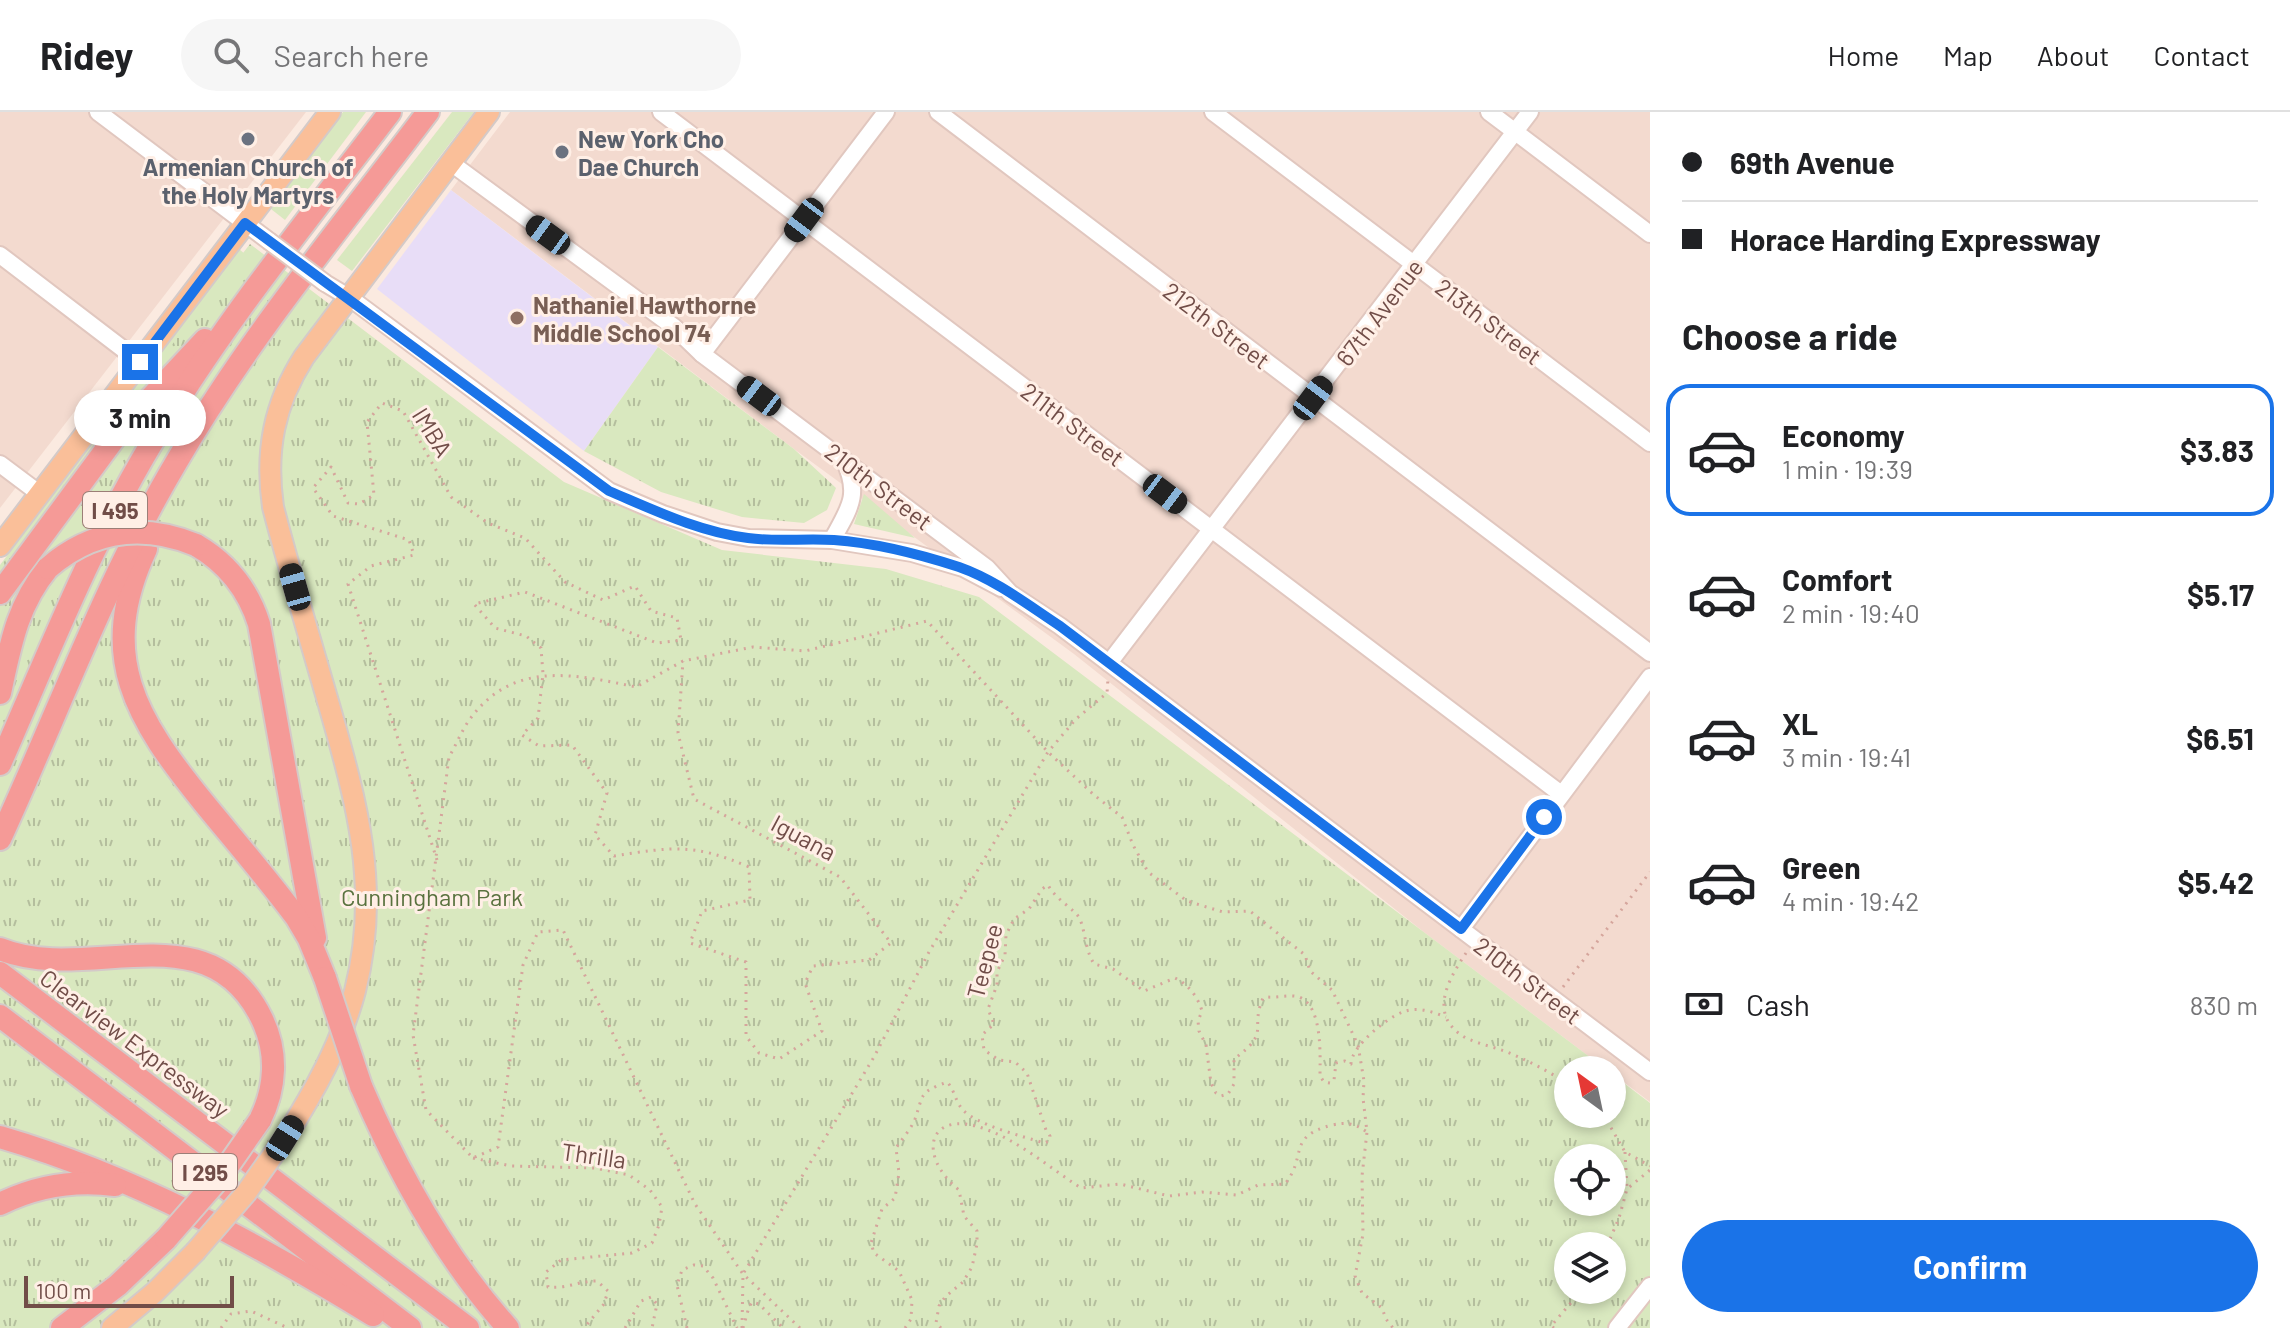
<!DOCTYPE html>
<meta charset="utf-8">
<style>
body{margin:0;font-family:Barlow,sans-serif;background:#f6f6f6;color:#202124;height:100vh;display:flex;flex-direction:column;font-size:30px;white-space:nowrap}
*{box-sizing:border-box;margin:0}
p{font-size:26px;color:#757577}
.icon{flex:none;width:44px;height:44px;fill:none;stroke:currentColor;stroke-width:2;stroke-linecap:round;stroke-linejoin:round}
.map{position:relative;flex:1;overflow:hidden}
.drawer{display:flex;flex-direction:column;background:#fff;width:640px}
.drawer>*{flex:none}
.hud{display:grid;align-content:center;height:176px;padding:0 32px;background:#fff}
.needle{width:52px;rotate:327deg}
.controls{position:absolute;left:1554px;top:944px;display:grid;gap:16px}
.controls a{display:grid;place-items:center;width:72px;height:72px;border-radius:50%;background:#fff;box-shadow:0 4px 12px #0003;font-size:40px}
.scale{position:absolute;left:24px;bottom:20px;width:210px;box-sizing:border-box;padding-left:8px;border:4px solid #714d48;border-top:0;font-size:22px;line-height:28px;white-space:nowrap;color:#714d48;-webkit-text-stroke:6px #ffefe6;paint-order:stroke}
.end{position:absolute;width:36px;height:36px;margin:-18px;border:10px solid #1a73e8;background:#fff;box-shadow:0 0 0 4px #fff}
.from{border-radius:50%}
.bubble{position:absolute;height:56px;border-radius:28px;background:#fff;box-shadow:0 4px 12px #0003;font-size:26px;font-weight:700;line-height:56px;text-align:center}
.car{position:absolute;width:24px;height:48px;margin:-24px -12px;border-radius:10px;box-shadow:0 0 6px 2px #0007;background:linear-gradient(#222 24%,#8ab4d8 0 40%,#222 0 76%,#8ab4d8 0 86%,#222 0)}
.hud b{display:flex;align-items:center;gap:28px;height:76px;font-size:30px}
.hud b+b{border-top:2px solid #e0e0e0}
.hud i{width:20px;height:20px;background:#202124}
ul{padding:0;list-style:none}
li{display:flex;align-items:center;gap:24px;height:132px;margin:0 16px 12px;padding:0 16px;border:4px solid transparent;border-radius:24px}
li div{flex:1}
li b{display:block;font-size:30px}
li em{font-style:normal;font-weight:700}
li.selected{border-color:#1a73e8}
li>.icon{width:72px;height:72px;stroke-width:1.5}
h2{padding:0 32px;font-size:36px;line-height:96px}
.pay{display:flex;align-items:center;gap:20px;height:88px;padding:0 32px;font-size:30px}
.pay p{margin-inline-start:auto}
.action{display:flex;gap:16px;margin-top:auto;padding:16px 32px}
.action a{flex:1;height:92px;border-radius:48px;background:#1a73e8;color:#fff;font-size:32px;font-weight:700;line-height:92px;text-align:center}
header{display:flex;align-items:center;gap:48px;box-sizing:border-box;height:112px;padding:0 40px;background:#fff;border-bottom:2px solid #e0e0e0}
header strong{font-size:38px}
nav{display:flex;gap:44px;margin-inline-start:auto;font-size:28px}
.search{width:560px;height:72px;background:#f6f6f6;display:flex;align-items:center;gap:20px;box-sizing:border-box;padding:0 28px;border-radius:44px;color:#757577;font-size:30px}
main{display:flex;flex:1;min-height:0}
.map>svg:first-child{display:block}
</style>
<header>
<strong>Ridey</strong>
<div class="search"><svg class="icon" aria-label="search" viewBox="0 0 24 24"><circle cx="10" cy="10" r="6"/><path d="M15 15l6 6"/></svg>Search here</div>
<nav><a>Home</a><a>Map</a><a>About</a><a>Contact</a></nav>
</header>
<main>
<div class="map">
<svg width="1650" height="1216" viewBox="0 0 1650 1216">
<defs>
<pattern id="park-tufts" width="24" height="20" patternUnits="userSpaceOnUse" patternTransform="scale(2)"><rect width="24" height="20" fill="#d9e8bf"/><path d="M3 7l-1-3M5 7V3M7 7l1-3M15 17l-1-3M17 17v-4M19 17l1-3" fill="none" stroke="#b4be9d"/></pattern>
</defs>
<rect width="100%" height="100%" fill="#fbeae0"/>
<!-- residential -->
<g fill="#f3dacf">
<path d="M0,0H306L0,396Z"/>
<path d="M510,0H1650V990L1612,961V958H1607L1425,821L1074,542L794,337L451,78Z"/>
</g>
<!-- education -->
<path fill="#e8ddf7" d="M451,78L658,235L584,339L377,177Z"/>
<!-- green -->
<g fill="#d9e8bf">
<path d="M343,0H366L285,108L271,97Z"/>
<path d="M452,0H474L352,159L337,148Z"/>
<path d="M239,137L253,149L0,461V453Z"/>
</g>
<!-- park -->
<g fill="url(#park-tufts)" fill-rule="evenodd">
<path d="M250,132L564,370L722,438L886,457L979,485L1607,958H1568V1002H1612V962L1650,991V1216H0V455ZM1568,1046H1612V1090H1568ZM1568,1134H1612V1178H1568Z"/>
<path d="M658,235L794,337L836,376L827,398L804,411L742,405L661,380L584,339Z"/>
<path d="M864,382L915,426L854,412Z"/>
</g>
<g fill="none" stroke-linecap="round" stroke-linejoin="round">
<defs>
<g id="minor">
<path d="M98,0L269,129"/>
<path d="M661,0L1561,682"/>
<path d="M938,0L1650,541"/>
<path d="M1213,0L1650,331"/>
<path d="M1489,0L1650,122"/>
<path d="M451,51L674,215L702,242L987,456L1010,481L1060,514L1650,960"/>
<path d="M0,143L140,250"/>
<path d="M325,171L350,186L609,379L663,402L717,420L749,426L832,428L912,441L963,456L1001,476"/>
<path d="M702,242L886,0"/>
<path d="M0,352L40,382"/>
<path d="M832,428C849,397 861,383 844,348"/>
<path d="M1109,551L1530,0"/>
<path d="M1461,817L1650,565"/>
<path d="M1617,1216L1650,1174"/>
</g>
<g id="major">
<path d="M0,434L330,0"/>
<path d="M285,1026C314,980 341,932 355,879C381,777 357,691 329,593C310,527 290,461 273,395C265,339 274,292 304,245L489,0"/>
<path d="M112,1216L155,1180L195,1140"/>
</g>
<g id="highway">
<path d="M196,433C227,451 248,477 259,512L315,826"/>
<path d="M146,437C96,544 136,607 204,691C235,729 267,766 296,805L309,827L325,866"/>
<path d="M0,481L119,320L205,228"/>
<path d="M0,581C10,535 17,493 48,456"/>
<path d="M0,652C47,545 90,435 150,334C219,216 307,109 390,0"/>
<path d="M0,727C58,601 106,468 177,349C249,225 342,114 428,0"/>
<path d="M0,837C88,873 208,795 262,907C278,940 276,976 260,1008"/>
<path d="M0,861L468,1216"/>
<path d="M0,904L410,1216"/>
<path d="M361,974C398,1061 445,1146 508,1216"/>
<path d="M0,1025C134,1064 255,1131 373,1203"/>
<path d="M0,1092C36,1074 76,1068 115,1073"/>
<path d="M62,1216L118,1173L166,1127"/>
</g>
</defs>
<!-- minor casing -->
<use href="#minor" stroke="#e1c7bf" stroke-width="20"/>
<!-- major casing -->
<use href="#major" stroke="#d4cac8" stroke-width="24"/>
<!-- highway casing -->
<use href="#highway" stroke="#d4cac8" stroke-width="26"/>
<!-- path -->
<g stroke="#d5a59c" stroke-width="3" stroke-dasharray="2 6" stroke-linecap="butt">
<path d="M437,748L348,472L371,454L414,443L409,428L333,404L313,376L331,355L348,391L359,392L374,383L367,310L382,291L403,299L451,385L488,411L525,426L565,470L603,488L635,474L651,499L677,506L681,528L657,531L525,480L474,492L495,516L526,524L541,536L543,562L538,606L522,623L539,634L572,633L607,681L595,723L614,744C672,735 694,731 749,755L750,788L702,799L690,831L746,850V924L759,941L779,947L822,919L805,871L813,854L869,848L891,831L840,765L694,687L678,621L683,549"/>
<path d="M1466,841C1448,868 1427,904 1466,926C1479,932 1494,935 1507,940C1529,949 1548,959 1568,972"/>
<path d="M1563,875L1650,760"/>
<path d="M1603,1002L1625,1040L1650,1054"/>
<path d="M1625,1040L1627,1076"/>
<path d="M473,1046L511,1054L595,1056L629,1063L650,1078L662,1095L659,1113L652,1131L632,1141L561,1148L546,1160L548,1175C567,1177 578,1169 597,1169L608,1179L604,1192L584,1216"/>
<path d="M1607,1134L1619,1106L1627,1077L1650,1058"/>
<path d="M221,1216L231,1202L251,1199L288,1216"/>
<path d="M625,1216L641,1189L651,1185L657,1192L652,1216"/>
<path d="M687,1216L677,1173L682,1158L694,1153L703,1154L713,1166L737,1216"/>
<path d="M742,1216L743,1162L874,945L929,840L1048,640L1076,607L1107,581L1108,567"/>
<path d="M743,1216L749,1195L752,1190L759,1192L783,1216"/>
<path d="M800,1216L743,1162L695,1092L563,818L538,820L523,853L498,1035L473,1046L426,998L413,923L449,645C456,633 462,618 470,607C513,548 574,562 636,575L683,549L753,535L805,539L927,509L1048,640L1094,683L1122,705L1133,733L1148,760L1187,789L1223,800L1250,799L1305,843L1310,859L1332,878L1358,933L1364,969L1363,986L1367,1020L1362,1064L1363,1122L1355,1164L1362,1181L1382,1196L1386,1207L1393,1216"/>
<path d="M905,1216L911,1207L912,1188L899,1159L874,1141L871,1131L882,1097L895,1086L899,1061L896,1036C902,1027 911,1017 915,1007C924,982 918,981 947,970C954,977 955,988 962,997C976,1013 1022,1024 1044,1031L1049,1029L1050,1024L1046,1018L1027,961L1015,950L999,948L984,938L982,923L994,912L988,897L997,873V860L1005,843L1006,823L1014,807L1029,797L1042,777L1048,773C1056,788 1075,797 1080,807C1086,823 1085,837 1094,852L1113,857L1144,879L1175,866C1188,872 1198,885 1202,899L1198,909L1199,919L1206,933L1211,971L1216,981L1221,984L1228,982L1234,972V947C1272,919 1249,919 1263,886L1267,885C1277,886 1289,882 1299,885C1323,894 1320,944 1320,964L1324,970L1330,971L1334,968L1336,951L1345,949L1351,952C1351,935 1386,906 1403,900C1417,894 1433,900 1446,905"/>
<path d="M941,1216L936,1211L939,1194L945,1185L963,1170L972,1155L977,1132V1119L964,1104L959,1078C916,1043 928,996 985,1017C1019,1029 1050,1056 1081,1076L1120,1072L1169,1084L1202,1080L1237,1083L1258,1073L1285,1072C1308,1043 1286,1025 1332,1013C1347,1010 1354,1011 1367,1020"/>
<path d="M1554,1216L1551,1214L1582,1178"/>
</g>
<!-- minor -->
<use href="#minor" stroke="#fff" stroke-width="16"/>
<!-- major -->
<use href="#major" stroke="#fabf99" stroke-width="20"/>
<!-- highway -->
<use href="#highway" stroke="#f59a97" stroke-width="22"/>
<defs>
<path id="minor-bridge" d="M269,129L325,171"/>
<path id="major-bridge" d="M195,1140L246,1081L285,1026"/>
<g id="highway-bridge">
<path d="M48,456C92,418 142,411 196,433"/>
<path d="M325,866L361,974"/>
<path d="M166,1127L221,1064L260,1008"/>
</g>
</defs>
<!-- minor-bridge casing -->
<use href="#minor-bridge" stroke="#e1c7bf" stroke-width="20" stroke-linecap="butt"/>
<!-- major-bridge casing -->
<use href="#major-bridge" stroke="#d4cac8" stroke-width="24" stroke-linecap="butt"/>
<!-- highway-bridge casing -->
<use href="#highway-bridge" stroke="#d4cac8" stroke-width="26" stroke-linecap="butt"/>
<!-- minor-bridge -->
<use href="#minor-bridge" stroke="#fff" stroke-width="16"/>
<!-- major-bridge -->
<use href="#major-bridge" stroke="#fabf99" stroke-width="20"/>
<!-- highway-bridge -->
<use href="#highway-bridge" stroke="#f59a97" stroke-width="22"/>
</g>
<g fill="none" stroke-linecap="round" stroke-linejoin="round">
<!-- route -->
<path stroke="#1a73e8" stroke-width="10" d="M140,250L245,111L609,379C654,398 699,420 748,426C776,430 805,426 834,428C876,431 919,442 959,455C996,468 1028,493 1060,514L1461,817L1544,705"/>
</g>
<!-- markers -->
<g fill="#6b7280" stroke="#ffefe6" stroke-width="3">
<circle cx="248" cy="27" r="8"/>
<circle cx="562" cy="40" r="8"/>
</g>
<circle fill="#8d6e63" stroke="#ffefe6" stroke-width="3" cx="517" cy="206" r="8"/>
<g text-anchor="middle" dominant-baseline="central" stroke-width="6" stroke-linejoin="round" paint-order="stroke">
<!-- shield labels -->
<g fill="#ffefe6" stroke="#9c7e77" stroke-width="2">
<rect x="83" y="380" width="64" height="36" rx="6"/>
<rect x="173" y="1042" width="64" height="36" rx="6"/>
</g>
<g font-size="22" font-weight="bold" fill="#714d48">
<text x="115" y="398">I 495</text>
<text x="205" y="1060">I 295</text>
</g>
<!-- worship labels -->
<g font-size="24" font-weight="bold" fill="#5b616d" stroke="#ffefe6" text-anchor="start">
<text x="578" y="26">New York Cho<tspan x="578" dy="28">Dae Church</tspan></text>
<text x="248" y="54" text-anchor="middle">Armenian Church of<tspan x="248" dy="28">the Holy Martyrs</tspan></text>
</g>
<!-- education labels -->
<g font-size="24" font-weight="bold" fill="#785e54" stroke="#ffefe6" text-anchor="start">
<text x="533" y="192">Nathaniel Hawthorne<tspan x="533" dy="28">Middle School 74</tspan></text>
</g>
<!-- street labels -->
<g font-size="24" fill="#714d48" stroke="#ffefe6">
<text transform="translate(1379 200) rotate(-53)">67th Avenue</text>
<text transform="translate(1489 209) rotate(37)">213th Street</text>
<text transform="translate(1217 213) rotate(37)">212th Street</text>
<text transform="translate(1073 312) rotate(37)">211th Street</text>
<text transform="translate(433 320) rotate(58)">IMBA</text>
<text transform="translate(879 374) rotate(37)">210th Street</text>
<text transform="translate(804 725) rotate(28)">Iguana</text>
<text transform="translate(984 849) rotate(-75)">Teepee</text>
<text transform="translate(1528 868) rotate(37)">210th Street</text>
<text transform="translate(135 931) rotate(37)">Clearview Expressway</text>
<text transform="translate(594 1043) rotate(8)">Thrilla</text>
</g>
<!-- park labels -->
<g font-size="24" fill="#59723e" stroke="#ffefe6">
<text x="432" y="784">Cunningham Park</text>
</g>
</g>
</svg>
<div class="controls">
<a><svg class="needle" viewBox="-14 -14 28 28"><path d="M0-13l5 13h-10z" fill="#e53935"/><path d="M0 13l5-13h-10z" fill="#757577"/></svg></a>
<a><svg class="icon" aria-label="locate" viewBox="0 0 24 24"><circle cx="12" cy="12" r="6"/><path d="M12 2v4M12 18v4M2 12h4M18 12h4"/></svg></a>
<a><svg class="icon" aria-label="layers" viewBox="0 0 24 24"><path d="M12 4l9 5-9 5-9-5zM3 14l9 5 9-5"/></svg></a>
</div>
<div class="scale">100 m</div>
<i class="end from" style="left:1544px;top:705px"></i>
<i class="end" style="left:140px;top:250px"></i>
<div class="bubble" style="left:74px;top:278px;width:132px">3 min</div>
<i class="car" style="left:804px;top:108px;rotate:217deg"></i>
<i class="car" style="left:548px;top:123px;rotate:306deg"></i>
<i class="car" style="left:759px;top:284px;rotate:307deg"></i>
<i class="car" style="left:1313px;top:286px;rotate:37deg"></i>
<i class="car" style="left:1165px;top:382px;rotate:127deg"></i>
<i class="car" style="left:295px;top:475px;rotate:344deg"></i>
<i class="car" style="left:285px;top:1026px;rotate:32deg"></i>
</div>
<section class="drawer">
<div class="hud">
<b><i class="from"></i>69th Avenue</b>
<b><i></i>Horace Harding Expressway</b>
</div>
<h2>Choose a ride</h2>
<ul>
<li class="selected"><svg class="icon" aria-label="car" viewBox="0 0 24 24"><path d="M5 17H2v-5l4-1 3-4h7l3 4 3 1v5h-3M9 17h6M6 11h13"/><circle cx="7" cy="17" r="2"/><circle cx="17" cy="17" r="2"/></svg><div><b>Economy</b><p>1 min · 19:39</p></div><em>$3.83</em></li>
<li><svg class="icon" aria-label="car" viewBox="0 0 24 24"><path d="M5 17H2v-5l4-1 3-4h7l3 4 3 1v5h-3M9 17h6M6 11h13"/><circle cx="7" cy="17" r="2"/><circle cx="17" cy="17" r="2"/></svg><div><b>Comfort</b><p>2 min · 19:40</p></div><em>$5.17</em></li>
<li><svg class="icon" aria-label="car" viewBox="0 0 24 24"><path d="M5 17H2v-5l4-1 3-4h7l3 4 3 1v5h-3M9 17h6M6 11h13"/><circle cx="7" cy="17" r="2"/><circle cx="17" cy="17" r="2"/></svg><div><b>XL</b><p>3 min · 19:41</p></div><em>$6.51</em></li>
<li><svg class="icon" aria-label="car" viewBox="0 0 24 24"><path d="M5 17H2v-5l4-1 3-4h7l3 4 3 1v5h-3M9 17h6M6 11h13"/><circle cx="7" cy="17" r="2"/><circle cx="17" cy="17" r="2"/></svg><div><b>Green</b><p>4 min · 19:42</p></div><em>$5.42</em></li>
</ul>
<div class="pay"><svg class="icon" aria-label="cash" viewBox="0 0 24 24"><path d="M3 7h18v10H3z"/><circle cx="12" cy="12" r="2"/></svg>Cash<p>830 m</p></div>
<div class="action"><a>Confirm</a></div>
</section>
</main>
